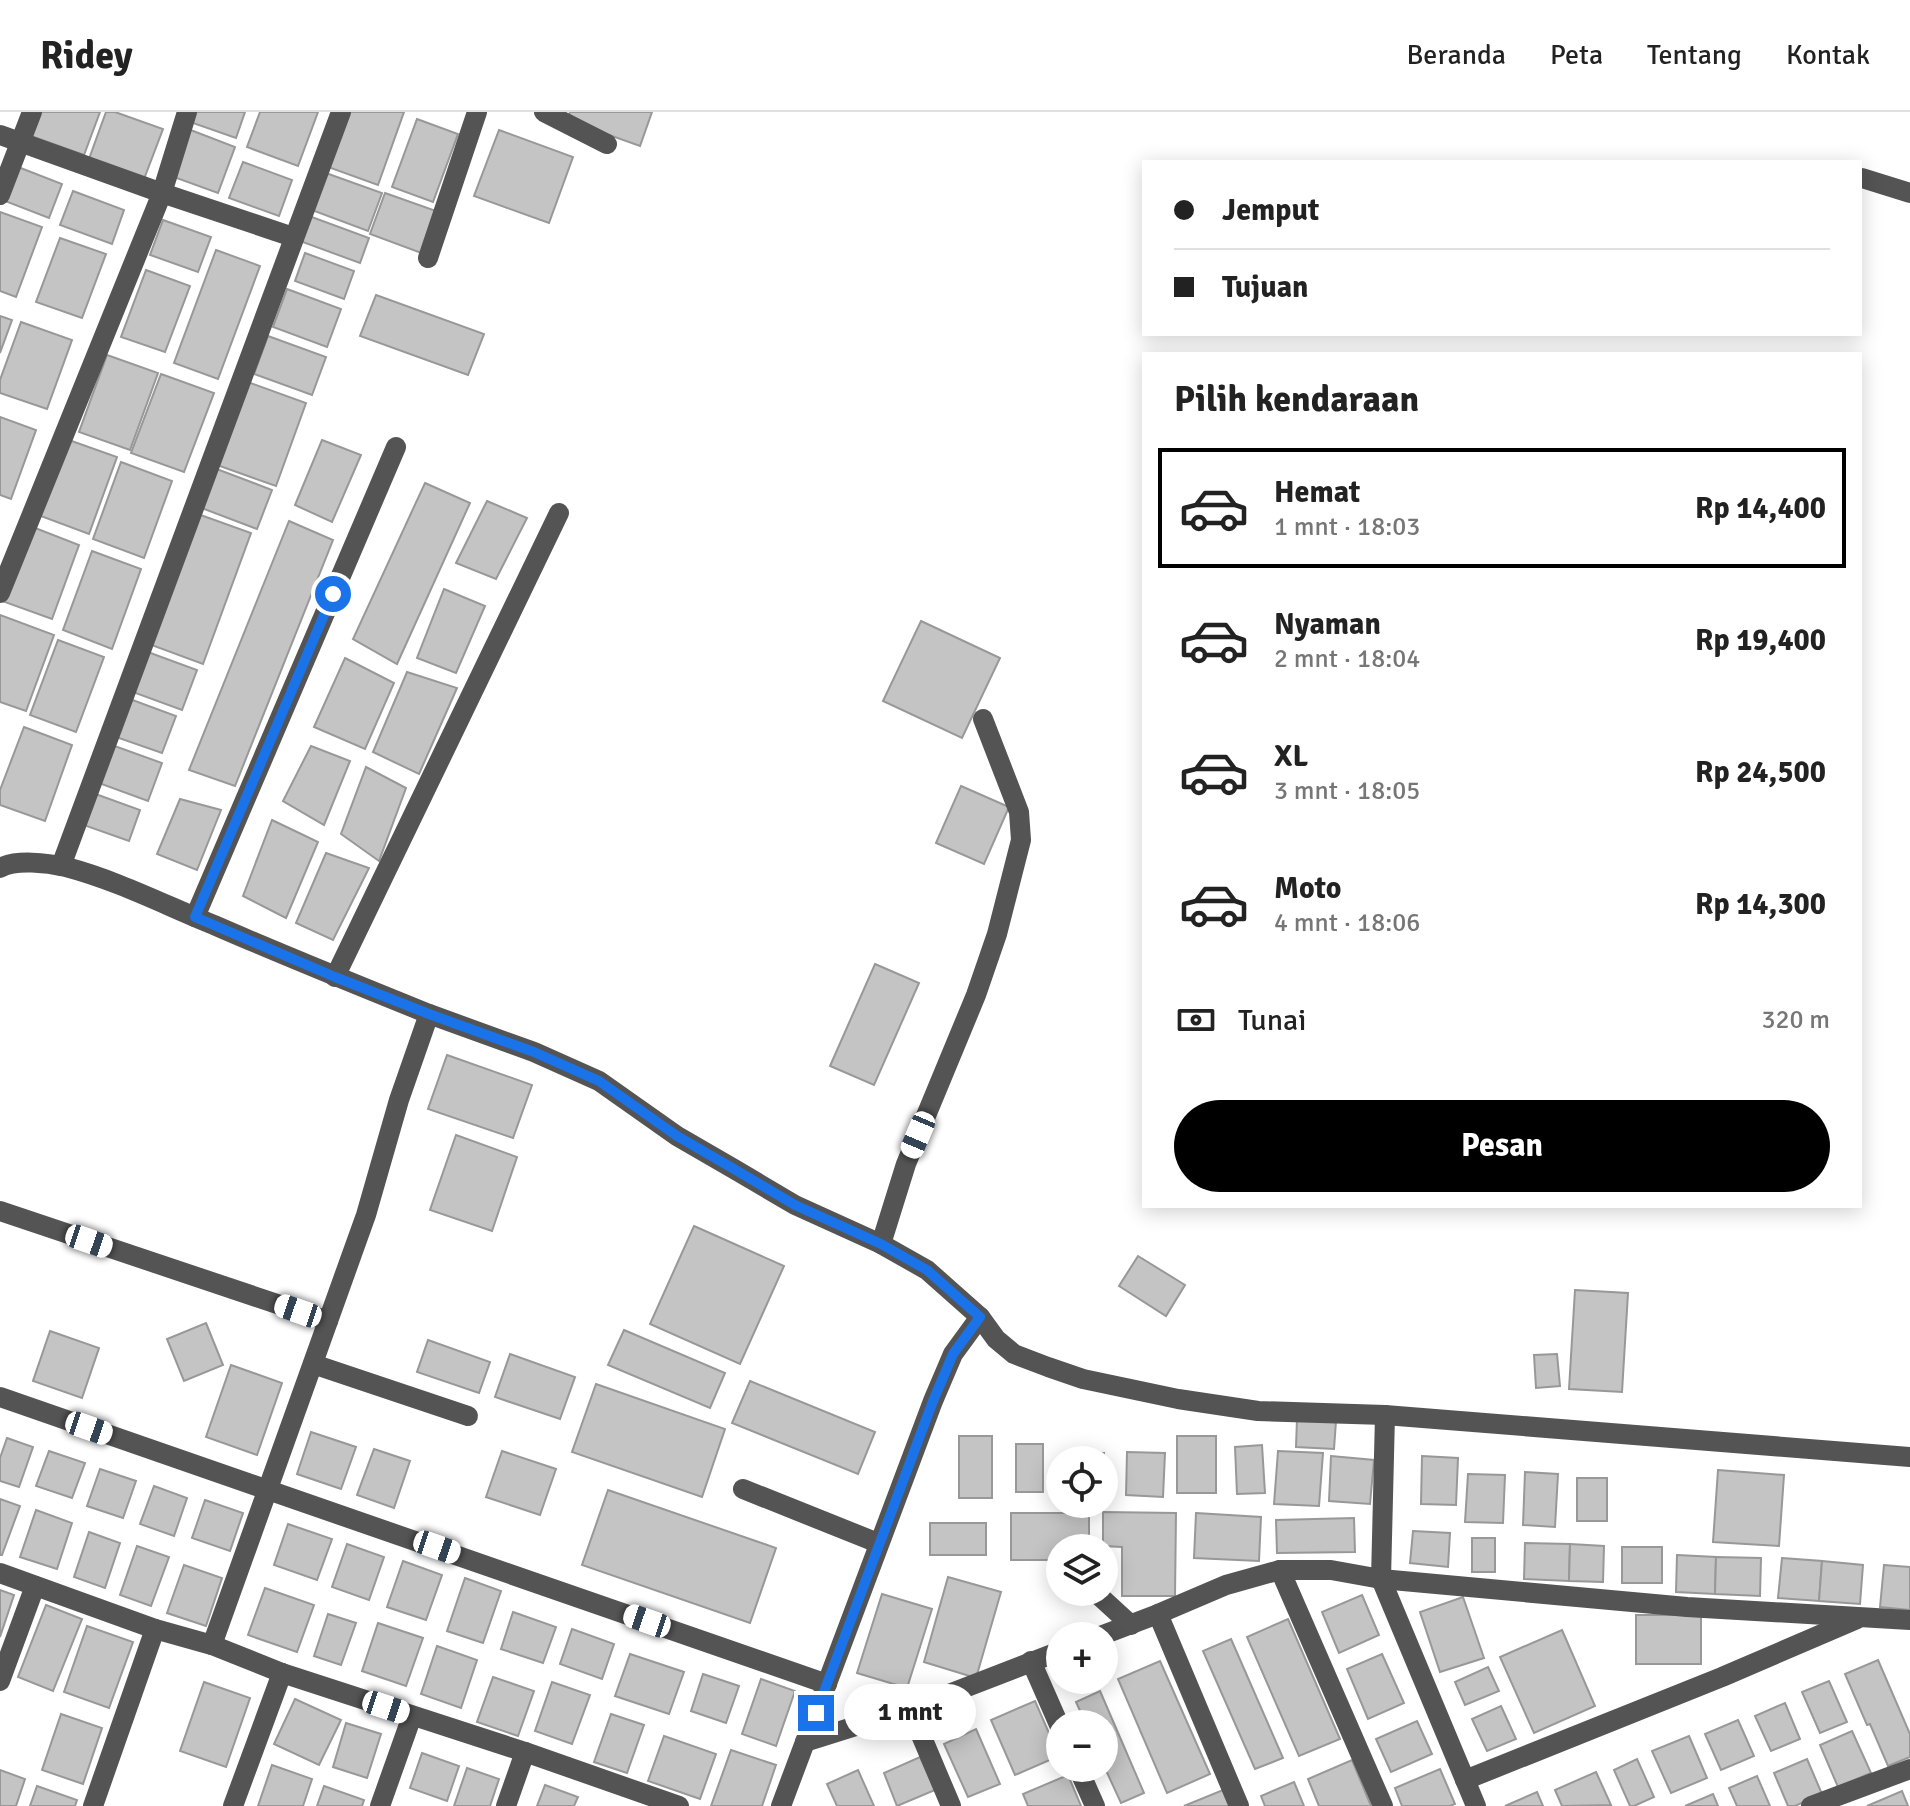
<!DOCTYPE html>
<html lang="id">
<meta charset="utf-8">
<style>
body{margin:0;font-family:Signika,sans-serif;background:#f6f6f6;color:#222;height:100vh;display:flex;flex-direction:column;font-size:30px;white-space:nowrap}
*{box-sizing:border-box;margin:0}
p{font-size:26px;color:#767676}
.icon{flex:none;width:44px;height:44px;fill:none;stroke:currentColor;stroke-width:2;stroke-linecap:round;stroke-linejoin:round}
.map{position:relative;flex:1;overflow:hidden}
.side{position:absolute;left:1142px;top:240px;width:720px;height:856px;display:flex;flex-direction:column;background:#fff;border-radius:0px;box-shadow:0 4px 20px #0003}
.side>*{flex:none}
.guide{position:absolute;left:1142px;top:48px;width:720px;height:176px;border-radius:0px;box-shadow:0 4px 20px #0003;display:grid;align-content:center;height:176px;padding:0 32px;background:#fff}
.tools{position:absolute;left:1046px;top:1334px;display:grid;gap:16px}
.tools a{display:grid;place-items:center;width:72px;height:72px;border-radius:50%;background:#fff;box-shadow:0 4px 20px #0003;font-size:40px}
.end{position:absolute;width:36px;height:36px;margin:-18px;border:10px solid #1a73e8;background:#fff;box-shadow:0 0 0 4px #fff}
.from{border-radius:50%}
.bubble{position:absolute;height:56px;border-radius:28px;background:#fff;box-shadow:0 4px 20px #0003;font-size:26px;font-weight:700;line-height:56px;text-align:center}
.car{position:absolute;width:24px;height:48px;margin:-24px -12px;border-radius:10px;box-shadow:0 0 6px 2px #0007;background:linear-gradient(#fff 24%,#345 0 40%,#fff 0 76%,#345 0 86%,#fff 0)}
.guide b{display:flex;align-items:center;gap:28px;height:76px;font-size:30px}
.guide b+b{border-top:2px solid #e0e0e0}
.guide i{width:20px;height:20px;background:#222}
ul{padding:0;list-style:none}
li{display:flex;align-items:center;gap:24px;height:120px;margin:0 16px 12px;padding:0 16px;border:4px solid transparent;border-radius:0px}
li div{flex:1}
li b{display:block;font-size:30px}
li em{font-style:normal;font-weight:700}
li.active{border-color:#000}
li>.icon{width:72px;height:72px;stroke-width:1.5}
h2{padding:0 32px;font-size:36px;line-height:96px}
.pay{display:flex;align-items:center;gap:20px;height:88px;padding:0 32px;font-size:30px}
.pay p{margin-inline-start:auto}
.action{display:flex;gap:16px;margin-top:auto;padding:16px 32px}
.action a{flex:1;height:92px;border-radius:48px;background:#000;color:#fff;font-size:32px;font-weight:700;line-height:92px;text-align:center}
header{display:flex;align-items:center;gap:48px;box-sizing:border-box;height:112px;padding:0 40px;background:#fff;border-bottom:2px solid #e0e0e0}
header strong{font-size:38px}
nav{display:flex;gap:44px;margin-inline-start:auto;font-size:28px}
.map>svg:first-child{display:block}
</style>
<header>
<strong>Ridey</strong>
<nav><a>Beranda</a><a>Peta</a><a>Tentang</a><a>Kontak</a></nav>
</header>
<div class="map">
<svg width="1910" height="1694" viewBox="0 0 1910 1694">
<rect width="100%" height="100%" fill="#fff"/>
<!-- building -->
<g fill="#c4c4c4" stroke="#989898" stroke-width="2">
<path d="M37,0H100L84,43L28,23Z"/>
<path d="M106,0H115L163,17L144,67L89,47Z"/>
<path d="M194,0H245L236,26L190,10Z"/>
<path d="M260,0H318L298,54L247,35Z"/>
<path d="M348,0H404L378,73L328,55Z"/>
<path d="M570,0H652L640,34L567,8Z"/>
<path d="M417,7L458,22L433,90L392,75Z"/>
<path d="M188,17L235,35L218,81L171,64Z"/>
<path d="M499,18L573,45L549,111L474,84Z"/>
<path d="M243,50L292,68L279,104L229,86Z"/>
<path d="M18,55L62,72L49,106L5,89Z"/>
<path d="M323,60L382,81L368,119L309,97Z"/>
<path d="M73,79L124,98L112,132L60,113Z"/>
<path d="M385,81L439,100L424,142L370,122Z"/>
<path d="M0,100L42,115L16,185L0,179Z"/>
<path d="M309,104L369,126L360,151L300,129Z"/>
<path d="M163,108L211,125L198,160L150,143Z"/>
<path d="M60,126L106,142L82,206L36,190Z"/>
<path d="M216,138L260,154L218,267L174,251Z"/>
<path d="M305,141L354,159L344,187L295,169Z"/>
<path d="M146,158L190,174L165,240L121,225Z"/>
<path d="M287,177L341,197L327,235L273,215Z"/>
<path d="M376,183L484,222L468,263L360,224Z"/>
<path d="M0,204L12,208L0,241Z"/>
<path d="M21,210L72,228L47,297L0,281V268Z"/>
<path d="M268,224L326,245L312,283L254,262Z"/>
<path d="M107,243L158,261L130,338L79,320Z"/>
<path d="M161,262L214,281L184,360L131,341Z"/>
<path d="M245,269L306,291L276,374L214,352Z"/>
<path d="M0,305L36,318L11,387L0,383Z"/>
<path d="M66,327L117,345L89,422L38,403Z"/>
<path d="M322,328L361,343L332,410L295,393Z"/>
<path d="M121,350L172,369L144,446L93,427Z"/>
<path d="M214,356L272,378L257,417L199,395Z"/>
<path d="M425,371L470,391L397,552L353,527Z"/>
<path d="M487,389L527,406L496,467L456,451Z"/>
<path d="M195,401L251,421L203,552L146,531Z"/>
<path d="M289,409L333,428L235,674L189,658Z"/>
<path d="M30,414L79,433L52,507L2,489Z"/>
<path d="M92,439L141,457L112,537L63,518Z"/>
<path d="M444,477L485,494L456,561L417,546Z"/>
<path d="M0,503L54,523L26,599L0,590Z"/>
<path d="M921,509L1000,546L962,626L883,589Z"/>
<path d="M58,528L104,545L76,620L30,603Z"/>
<path d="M145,539L197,558L182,598L130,579Z"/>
<path d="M345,546L394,571L365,637L314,615Z"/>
<path d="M407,560L457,576L419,662L373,640Z"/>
<path d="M127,586L176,604L162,641L113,624Z"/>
<path d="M24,615L72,633L45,709L0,693V678Z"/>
<path d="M109,632L162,651L148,689L96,670Z"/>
<path d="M311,634L350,649L324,713L283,689Z"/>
<path d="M366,655L406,676L379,749L341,722Z"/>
<path d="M961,674L1009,695L984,752L936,731Z"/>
<path d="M90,680L140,698L129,729L78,711Z"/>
<path d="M180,687L221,698L197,758L157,742Z"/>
<path d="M272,708L318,730L286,806L243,784Z"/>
<path d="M326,741L369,756L333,828L296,811Z"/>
<path d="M875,852L919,871L874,973L830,954Z"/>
<path d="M447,943L532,973L513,1026L428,997Z"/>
<path d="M456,1023L517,1045L492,1119L430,1098Z"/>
<path d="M694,1114L784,1154L740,1252L650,1212Z"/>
<path d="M1138,1144L1185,1173L1166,1204L1119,1174Z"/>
<path d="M1575,1178L1628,1181L1622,1280L1569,1277Z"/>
<path d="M206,1211L223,1253L184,1269L167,1227Z"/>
<path d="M624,1218L725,1261L710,1296L608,1253Z"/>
<path d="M50,1219L99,1236L82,1286L33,1269Z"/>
<path d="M428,1228L490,1250L479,1281L417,1260Z"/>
<path d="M510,1242L575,1265L560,1307L495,1285Z"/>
<path d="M1557,1242L1560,1274L1536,1276L1534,1243Z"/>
<path d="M231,1253L282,1271L257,1343L206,1325Z"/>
<path d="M750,1269L875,1320L858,1362L732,1311Z"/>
<path d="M596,1272L725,1317L702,1385L572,1340Z"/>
<path d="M1297,1307L1336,1309L1334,1337L1296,1335Z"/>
<path d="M311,1320L356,1335L341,1377L297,1362Z"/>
<rect x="959" y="1324" width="33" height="62"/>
<rect x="1177" y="1324" width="39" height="57"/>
<path d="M7,1326L33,1335L19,1375L0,1369V1346Z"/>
<rect x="1016" y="1332" width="27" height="48"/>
<path d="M1262,1333L1265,1381L1237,1382L1235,1335Z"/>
<path d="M374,1337L410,1349L394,1396L357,1383Z"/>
<path d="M49,1339L85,1351L72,1386L36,1374Z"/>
<path d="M502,1339L556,1357L540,1403L486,1385Z"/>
<path d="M1278,1339L1323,1341L1319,1394L1274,1392Z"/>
<path d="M1065,1340L1104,1341L1103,1348H1065Z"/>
<path d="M1127,1340L1165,1341L1163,1385L1126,1383Z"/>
<path d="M1331,1344L1374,1348L1370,1392L1329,1389Z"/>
<path d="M1422,1344L1458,1346L1456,1393L1421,1392Z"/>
<path d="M100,1357L136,1369L123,1406L87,1394Z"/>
<path d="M1718,1358L1784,1363L1779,1434L1713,1430Z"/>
<path d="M1525,1360L1558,1362L1555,1415L1523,1413Z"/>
<path d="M1468,1362L1505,1363L1503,1411L1465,1410Z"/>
<rect x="1577" y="1366" width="30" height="43"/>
<path d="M154,1374L187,1386L174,1424L140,1412Z"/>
<path d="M608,1378L776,1436L750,1511L582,1453Z"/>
<path d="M0,1387L20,1394L2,1443H0Z"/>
<path d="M205,1388L243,1401L230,1439L192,1426Z"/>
<path d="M36,1398L72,1411L57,1457L20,1445Z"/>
<path d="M1103,1400L1176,1401L1175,1484H1122V1435L1103,1434Z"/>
<path d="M1011,1401H1089V1436H1060V1448H1011Z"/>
<path d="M1196,1401L1261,1405L1259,1449L1194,1446Z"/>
<path d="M1354,1406L1355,1440L1277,1441L1276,1408Z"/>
<rect x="930" y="1411" width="56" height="32"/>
<path d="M288,1412L332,1427L317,1468L274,1453Z"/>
<path d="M1413,1419L1450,1421L1448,1455L1410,1451Z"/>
<path d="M89,1420L120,1431L105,1476L74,1465Z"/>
<rect x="1472" y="1426" width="23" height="34"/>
<path d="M1525,1431L1570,1432L1569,1469L1524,1467Z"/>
<path d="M347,1432L384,1445L369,1488L332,1475Z"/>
<path d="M1570,1432L1604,1434L1603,1470L1569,1469Z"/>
<path d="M137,1434L169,1445L151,1494L120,1483Z"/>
<rect x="1622" y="1435" width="40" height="36"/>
<path d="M1677,1443L1716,1445L1715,1482L1676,1480Z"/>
<path d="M1716,1445L1761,1446L1760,1484L1715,1482Z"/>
<path d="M1782,1446L1822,1449L1819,1489L1778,1486Z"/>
<path d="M403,1449L442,1463L426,1508L387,1495Z"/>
<path d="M1822,1449L1863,1453L1860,1492L1819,1489Z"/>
<path d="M184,1453L222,1466L206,1514L167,1501Z"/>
<path d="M1884,1453L1910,1455V1498L1880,1495Z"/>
<path d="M948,1465L1001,1480L976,1566L924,1550Z"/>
<path d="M465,1466L501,1479L483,1531L447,1519Z"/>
<path d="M265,1476L314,1493L297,1540L248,1523Z"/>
<path d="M0,1478L14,1483L0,1525Z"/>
<path d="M882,1482L932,1497L907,1576L857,1561Z"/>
<path d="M1362,1483L1379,1523L1339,1541L1322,1500Z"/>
<path d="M1463,1485L1484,1546L1440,1560L1420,1500Z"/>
<path d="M46,1493L82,1507L53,1579L18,1565Z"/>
<path d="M513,1500L556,1515L543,1551L501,1537Z"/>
<path d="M328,1502L356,1511L341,1553L314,1544Z"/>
<rect x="1636" y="1503" width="65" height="49"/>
<path d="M1288,1507L1340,1627L1299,1644L1247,1525Z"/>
<path d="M378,1511L423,1526L406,1574L362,1559Z"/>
<path d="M87,1514L133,1530L109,1596L64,1580Z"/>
<path d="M572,1517L614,1532L602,1567L560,1552Z"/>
<path d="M1562,1518L1595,1594L1534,1621L1500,1545Z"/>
<path d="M1231,1527L1283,1646L1255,1657L1203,1539Z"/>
<path d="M437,1534L477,1548L461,1596L421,1582Z"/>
<path d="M630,1542L684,1560L669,1602L615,1584Z"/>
<path d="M1382,1542L1404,1591L1368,1607L1347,1557Z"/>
<path d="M1878,1548L1910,1622V1645L1888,1654L1870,1612L1867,1613L1845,1562Z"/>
<path d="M1160,1549L1210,1662L1167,1681L1118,1567Z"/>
<path d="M1488,1555L1499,1579L1465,1593L1455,1570Z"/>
<path d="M703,1562L739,1574L726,1611L691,1599Z"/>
<path d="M493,1565L534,1579L518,1624L477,1610Z"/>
<path d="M761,1567L795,1579L776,1634L742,1622Z"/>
<path d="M1829,1569L1847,1610L1820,1621L1802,1580Z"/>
<path d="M204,1570L250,1586L226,1655L180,1639Z"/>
<path d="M552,1570L590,1583L572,1632L535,1619Z"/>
<path d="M1100,1579L1144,1681L1121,1691L1104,1654V1612H1086L1076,1590Z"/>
<path d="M295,1587L341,1608L319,1653L274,1632Z"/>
<path d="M1035,1589L1059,1644L1015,1663L991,1608Z"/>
<path d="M1785,1591L1800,1627L1771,1639L1755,1604Z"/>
<path d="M1501,1594L1516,1627L1487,1639L1472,1607Z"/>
<path d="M61,1602L102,1616L83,1672L42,1658Z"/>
<path d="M611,1602L644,1613L627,1661L594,1650Z"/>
<path d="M1738,1608L1754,1644L1721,1658L1705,1622Z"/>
<path d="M1417,1609L1432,1642L1391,1660L1376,1627Z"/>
<path d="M346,1611L381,1622L367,1666L333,1655Z"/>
<path d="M976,1617L1000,1672L968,1685L944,1632Z"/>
<path d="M1852,1619L1871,1661L1838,1675L1820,1633Z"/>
<path d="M664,1624L716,1642L700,1687L648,1669Z"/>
<path d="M1689,1624L1707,1666L1671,1681L1652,1639Z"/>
<path d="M731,1638L776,1653L762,1694H711Z"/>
<path d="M422,1641L459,1654L447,1689L410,1676Z"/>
<path d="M920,1645L935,1678L897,1694L884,1661Z"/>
<path d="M1637,1647L1654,1685L1634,1694H1630L1614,1658Z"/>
<path d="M1807,1647L1822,1682L1795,1694H1788L1774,1661Z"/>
<path d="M1352,1648L1371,1694H1319L1308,1667Z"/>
<path d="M272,1653L312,1667L303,1694H258Z"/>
<path d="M467,1656L499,1667L490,1694H454Z"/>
<path d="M1440,1657L1455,1692L1450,1694H1402L1395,1676Z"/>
<path d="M0,1658L25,1667L16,1694H0Z"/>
<path d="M858,1658L874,1694H837L827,1672Z"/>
<path d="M1596,1660L1611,1693L1562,1694L1555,1678Z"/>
<path d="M1068,1663L1081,1694H1028L1023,1682Z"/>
<path d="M1757,1664L1770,1694H1737L1729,1676Z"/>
<path d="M1294,1670L1304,1694H1265L1261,1684Z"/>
<path d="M545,1673L578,1685L574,1694H537Z"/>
<path d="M37,1674L77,1688L75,1694H30Z"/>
<path d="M324,1674L364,1688L362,1694H317Z"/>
<path d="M1223,1678L1230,1694H1184Z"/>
<path d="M1902,1679L1908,1694H1867Z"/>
<path d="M1537,1680L1543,1694H1505Z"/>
<path d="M1713,1682L1718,1694H1685Z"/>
</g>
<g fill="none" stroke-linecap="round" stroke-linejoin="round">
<!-- minor -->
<g stroke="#545454" stroke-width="20">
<path d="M544,0L607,32"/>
<path d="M0,23L162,81L293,125"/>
<path d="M1862,66L1910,81"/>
<path d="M0,83L32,0"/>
<path d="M428,146L477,0"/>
<path d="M0,481L162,81L187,0"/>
<path d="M61,754L341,0"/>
<path d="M0,756C15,747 48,751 66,755C116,768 165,793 214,813C285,844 357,873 429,902"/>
<path d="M195,805L396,335"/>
<path d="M335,865L559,401"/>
<path d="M0,1099L328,1209"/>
<path d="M881,1132L906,1052L976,883L997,822L1021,728L1019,700L983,607"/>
<path d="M313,1252L468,1304"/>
<path d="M0,1285L827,1572"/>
<path d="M1385,1303L1381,1467L1476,1694"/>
<path d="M743,1377L878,1431"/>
<path d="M1280,1458L1383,1694"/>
<path d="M0,1461L155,1517L212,1533L282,1561L525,1640L679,1694"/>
<path d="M1095,1480L1131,1513"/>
<path d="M1158,1502L1239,1694"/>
<path d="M1100,1524L1158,1502L1226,1473L1280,1458H1331L1381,1467L1687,1495L1910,1508"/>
<path d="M212,1533L366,1103L399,988L429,902L534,940L599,969L677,1024L734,1057L795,1093L881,1132L927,1158L980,1205"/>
<path d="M1031,1549L1060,1615"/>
<path d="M0,1569L35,1474"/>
<path d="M910,1597L951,1694"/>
<path d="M805,1630L910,1597L1060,1539"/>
<path d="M1078,1656L1095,1694"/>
<path d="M1465,1668L1722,1565L1857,1507"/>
<path d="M93,1694L155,1517"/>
<path d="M233,1694L282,1561"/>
<path d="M380,1694L412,1604"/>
<path d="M506,1694L525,1640"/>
<path d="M781,1694L933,1289L953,1242L980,1205L996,1227L1014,1242L1048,1255L1083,1267L1178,1287L1258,1299L1385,1303L1910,1345"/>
<path d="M1811,1694L1910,1657"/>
</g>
</g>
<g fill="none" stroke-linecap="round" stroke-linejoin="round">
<!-- route -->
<path stroke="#1a73e8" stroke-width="10" d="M333,482L195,805L335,865L429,902L534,940L599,969L677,1024L734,1057L795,1093L881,1132L927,1158L980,1205L953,1242L933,1289L816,1601"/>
</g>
</svg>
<div class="tools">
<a><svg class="icon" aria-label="locate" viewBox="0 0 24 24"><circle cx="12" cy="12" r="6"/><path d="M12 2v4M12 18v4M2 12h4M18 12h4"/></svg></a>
<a><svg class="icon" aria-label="layers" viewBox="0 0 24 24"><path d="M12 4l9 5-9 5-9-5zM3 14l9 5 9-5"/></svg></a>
<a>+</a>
<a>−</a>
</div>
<i class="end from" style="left:333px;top:482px"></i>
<i class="end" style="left:816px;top:1601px"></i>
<div class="bubble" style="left:844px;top:1572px;width:132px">1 mnt</div>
<i class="car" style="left:918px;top:1023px;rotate:203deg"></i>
<i class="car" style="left:89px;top:1129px;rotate:109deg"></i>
<i class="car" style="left:298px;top:1199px;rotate:289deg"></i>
<i class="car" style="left:89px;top:1316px;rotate:109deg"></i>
<i class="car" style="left:437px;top:1435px;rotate:109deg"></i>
<i class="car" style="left:647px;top:1509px;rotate:289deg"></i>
<i class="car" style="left:386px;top:1595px;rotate:108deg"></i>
<div class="guide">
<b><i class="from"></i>Jemput</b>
<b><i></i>Tujuan</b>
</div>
<section class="side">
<h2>Pilih kendaraan</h2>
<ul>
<li class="active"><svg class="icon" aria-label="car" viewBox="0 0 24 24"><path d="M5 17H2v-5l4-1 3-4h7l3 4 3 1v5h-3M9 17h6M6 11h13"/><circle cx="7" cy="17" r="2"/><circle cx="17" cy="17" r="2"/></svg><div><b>Hemat</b><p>1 mnt · 18:03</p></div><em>Rp 14,400</em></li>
<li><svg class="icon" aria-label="car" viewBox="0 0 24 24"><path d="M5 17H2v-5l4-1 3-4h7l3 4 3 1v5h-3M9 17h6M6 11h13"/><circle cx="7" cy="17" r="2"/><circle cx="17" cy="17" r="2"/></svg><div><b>Nyaman</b><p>2 mnt · 18:04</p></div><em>Rp 19,400</em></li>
<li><svg class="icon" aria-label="car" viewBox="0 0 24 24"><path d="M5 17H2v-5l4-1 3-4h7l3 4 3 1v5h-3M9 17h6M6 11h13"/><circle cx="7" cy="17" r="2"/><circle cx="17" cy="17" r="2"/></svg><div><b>XL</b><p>3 mnt · 18:05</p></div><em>Rp 24,500</em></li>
<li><svg class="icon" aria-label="car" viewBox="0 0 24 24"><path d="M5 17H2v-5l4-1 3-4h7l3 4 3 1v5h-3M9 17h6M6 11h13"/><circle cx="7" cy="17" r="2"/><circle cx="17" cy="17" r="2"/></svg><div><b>Moto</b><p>4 mnt · 18:06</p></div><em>Rp 14,300</em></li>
</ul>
<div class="pay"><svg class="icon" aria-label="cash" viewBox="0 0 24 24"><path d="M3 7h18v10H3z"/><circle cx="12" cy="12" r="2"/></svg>Tunai<p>320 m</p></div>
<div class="action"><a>Pesan</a></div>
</section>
</div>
